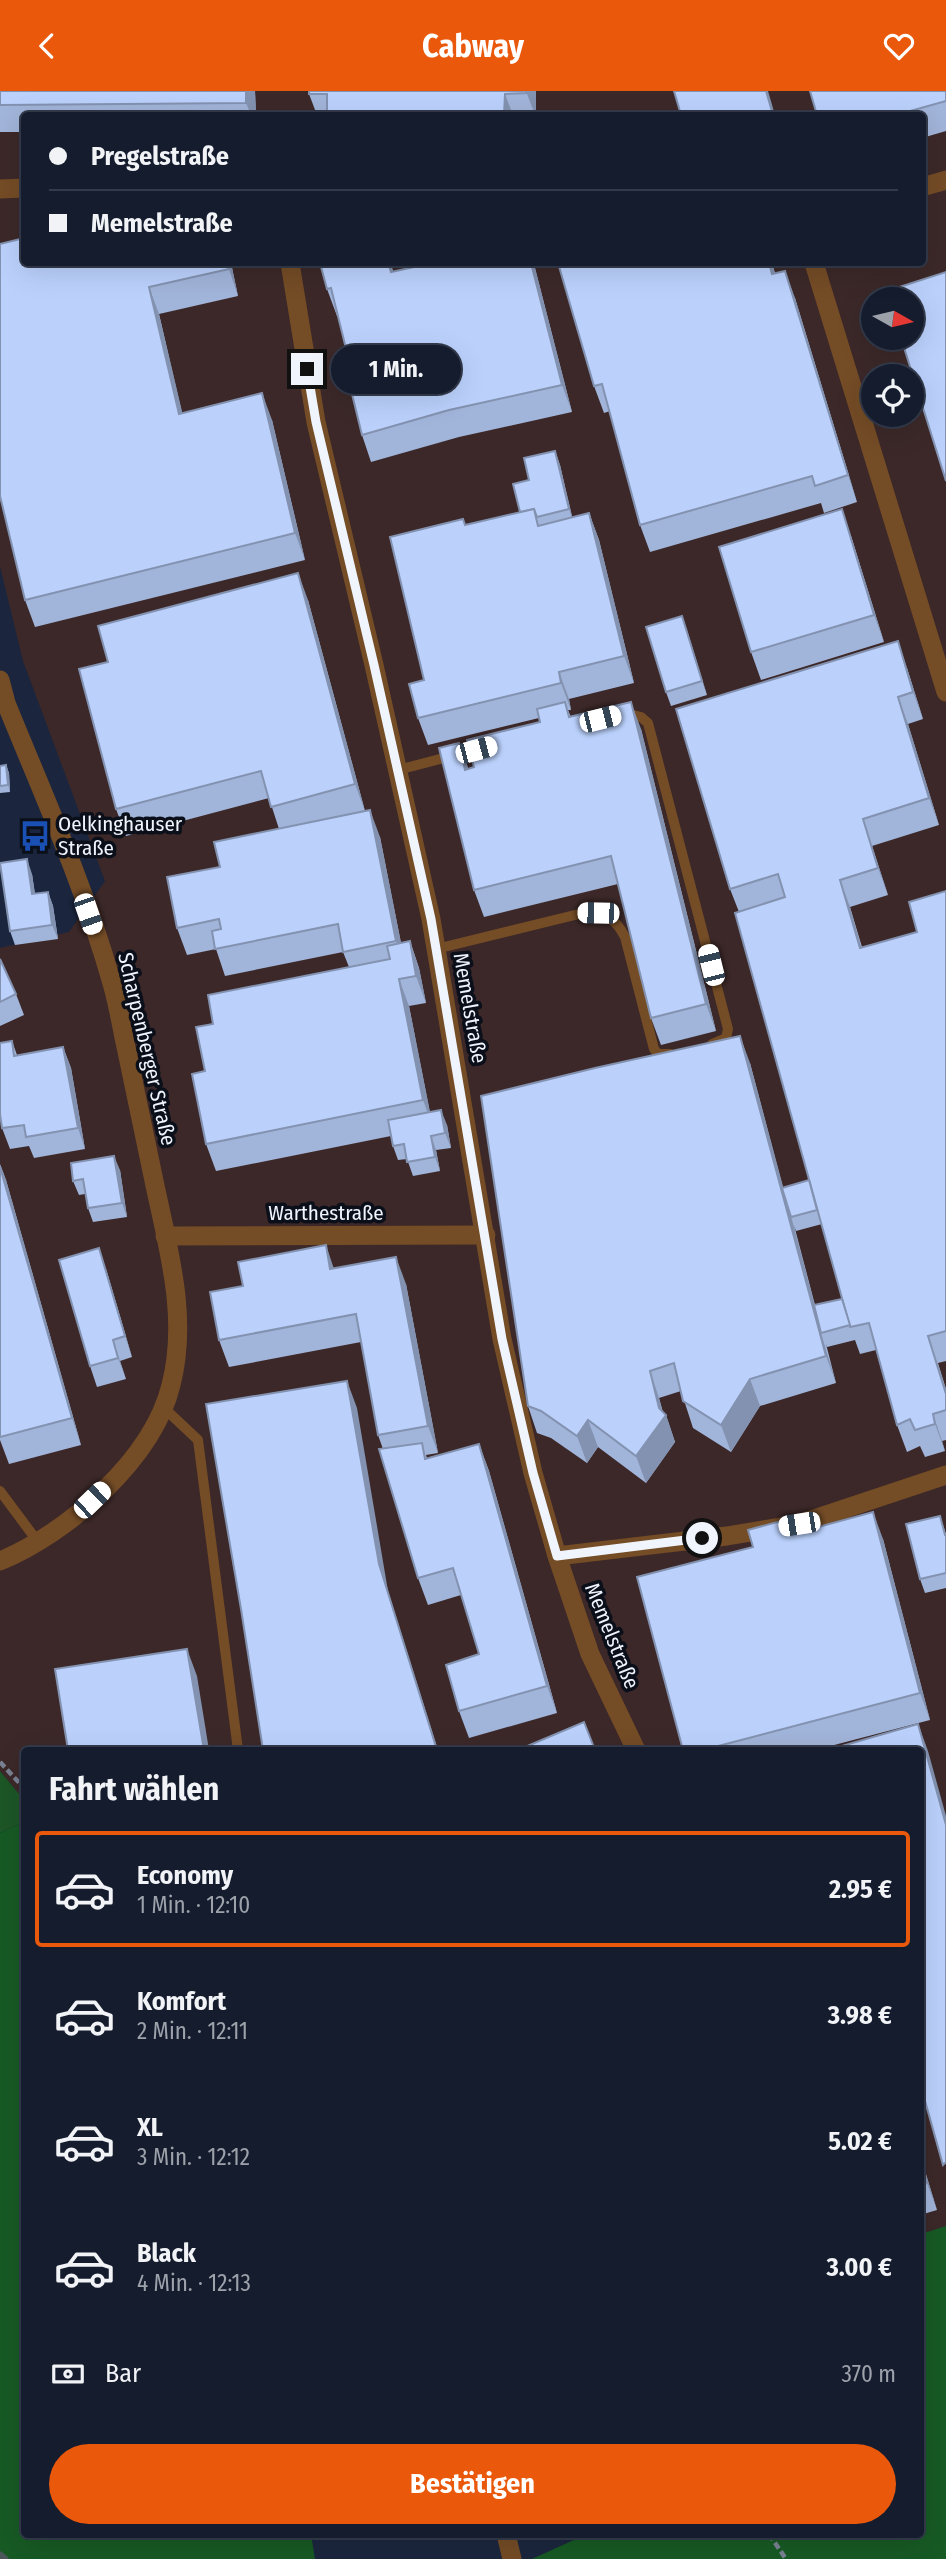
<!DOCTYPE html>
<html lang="de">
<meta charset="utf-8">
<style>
body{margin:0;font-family:"Fira Sans Condensed",sans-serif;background:#1d2536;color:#f1f3f6;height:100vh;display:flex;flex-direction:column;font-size:26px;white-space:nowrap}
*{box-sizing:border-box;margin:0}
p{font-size:23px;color:#9da1aa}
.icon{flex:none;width:38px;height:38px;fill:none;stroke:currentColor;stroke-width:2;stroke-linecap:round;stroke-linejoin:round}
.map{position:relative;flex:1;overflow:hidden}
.sheet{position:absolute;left:21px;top:1656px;width:903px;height:791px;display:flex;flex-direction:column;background:#141c2e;border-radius:7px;box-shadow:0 7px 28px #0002,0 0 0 2px #333a4a}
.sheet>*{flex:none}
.top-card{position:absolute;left:21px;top:21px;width:905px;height:154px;border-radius:7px;box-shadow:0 7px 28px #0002,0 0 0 2px #333a4a;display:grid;align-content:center;height:154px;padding:0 28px;background:#141c2e}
.needle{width:46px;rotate:98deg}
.tools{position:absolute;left:861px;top:196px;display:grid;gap:14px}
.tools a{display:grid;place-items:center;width:63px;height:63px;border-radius:50%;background:#141c2e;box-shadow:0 7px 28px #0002,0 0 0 2px #333a4a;font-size:35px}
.end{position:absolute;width:32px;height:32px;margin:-16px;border:9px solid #eff4fd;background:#111;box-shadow:0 0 0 4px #111}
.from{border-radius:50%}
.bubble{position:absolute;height:49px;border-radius:24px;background:#141c2e;box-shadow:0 7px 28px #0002,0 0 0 2px #333a4a;font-size:23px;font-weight:700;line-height:49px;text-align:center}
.car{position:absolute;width:21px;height:42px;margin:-21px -10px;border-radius:9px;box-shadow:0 0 5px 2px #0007;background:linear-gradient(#fff 24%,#345 0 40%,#fff 0 76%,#345 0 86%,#fff 0)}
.top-card b{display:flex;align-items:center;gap:24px;height:66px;font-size:26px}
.top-card b+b{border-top:2px solid #333a4a}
.top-card i{width:18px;height:18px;background:#f1f3f6}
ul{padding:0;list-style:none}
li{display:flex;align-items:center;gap:21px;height:116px;margin:0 14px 10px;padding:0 14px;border:4px solid transparent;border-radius:7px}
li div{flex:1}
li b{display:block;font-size:26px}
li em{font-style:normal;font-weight:700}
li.active{border-color:#ea580c}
li>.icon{width:63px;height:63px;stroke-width:1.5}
h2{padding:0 28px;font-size:32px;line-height:84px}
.pay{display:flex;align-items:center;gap:18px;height:77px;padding:0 28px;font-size:26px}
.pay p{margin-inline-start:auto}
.action{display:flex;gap:14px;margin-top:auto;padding:14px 28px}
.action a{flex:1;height:80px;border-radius:42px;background:#ea580c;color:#fff;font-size:28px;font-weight:700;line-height:80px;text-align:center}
header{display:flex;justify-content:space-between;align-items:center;height:91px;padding:0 28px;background:#ea580c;color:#fff;font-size:32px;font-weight:700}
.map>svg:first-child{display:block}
</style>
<header><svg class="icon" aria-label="back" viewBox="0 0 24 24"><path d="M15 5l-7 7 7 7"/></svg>Cabway<svg class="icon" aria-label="heart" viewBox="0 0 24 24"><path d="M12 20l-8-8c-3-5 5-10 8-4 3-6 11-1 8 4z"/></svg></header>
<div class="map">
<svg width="946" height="2468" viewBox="0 0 946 2468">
<rect width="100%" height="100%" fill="#1b263e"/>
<!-- industrial -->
<path fill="#3c2828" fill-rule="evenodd" d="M0,0H946V2135L921,2143L920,1659H24V1709L0,1680V857L69,841L105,790L23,570L0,475ZM24,24H922V172H24ZM873,208H912V247H873ZM873,285H912V324H873Z"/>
<!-- green -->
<path fill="#1d5627" d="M0,1680L24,1709V1731L0,1742Z"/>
<!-- forest -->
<g fill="#175a24">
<path d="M24,1731V2443H311L315,2468H0V1742Z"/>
<path d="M946,2135V2468H532L587,2443H920L921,2143Z"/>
</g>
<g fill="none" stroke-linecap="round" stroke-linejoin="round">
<!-- stream -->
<path stroke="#4a565a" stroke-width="7" d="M0,2464L5,2468"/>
<!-- path -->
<g stroke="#798193" stroke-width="4.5" stroke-dasharray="7 3.5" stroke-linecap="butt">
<path d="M0,1671L24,1697"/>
<path d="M769,2443L786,2468"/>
</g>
<!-- lane -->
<g stroke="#744c26" stroke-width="10">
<path d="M626,622L641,626L648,632L728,938L726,947L712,953"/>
<path d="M398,679L482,657"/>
<path d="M436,858L583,822C604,822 615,826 625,846L654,958L658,963H670"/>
<path d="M163,1316L198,1349L238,1659"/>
<path d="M0,1400L38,1451"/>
</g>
<!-- street -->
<g stroke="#744c26" stroke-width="19">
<path d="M922,96L946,89"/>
<path d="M0,98L24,97"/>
<path d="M290,172L316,331L374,574L431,828L502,1248L533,1382L557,1465L590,1563L636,1659"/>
<path d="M814,172L946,601"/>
<path d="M0,589L6,612C43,703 84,794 111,889C118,911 121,934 126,956C135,999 144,1042 153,1085C167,1154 189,1224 171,1294C153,1368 68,1442 0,1470"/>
<path d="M165,1145L486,1144"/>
<path d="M557,1465L727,1445L799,1433L946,1384"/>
<path d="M506,2443L512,2468"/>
</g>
</g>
<!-- wall -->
<g fill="#a1b4d9" fill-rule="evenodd">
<path d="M0,0H255L256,24H24V41H0Z"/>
<path d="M536,0V24H317L309,3Z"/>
<path d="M946,0V40L922,47V24H817Z"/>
<path d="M24,172H231L238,205L159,223L182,322L272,329L305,469L35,536L25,509Z"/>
<path d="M558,172H772L775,182L795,207L857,411L824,422L821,412L650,461L640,434L610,320L604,322L594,295Z"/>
<path d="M535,177L572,321L459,346L371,371L362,344L357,302L338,224L337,225L327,198L393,181Z"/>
<path d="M555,360L560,374L572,426L589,422L599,449L634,592L569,608L571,619H568L571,626L641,638L716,940L661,954L651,927L618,793L484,826L474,799L468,678L474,676L540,631L539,627L428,654L418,627L424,589L520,421L529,389Z"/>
<path d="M851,445L884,551L761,589L751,561Z"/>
<path d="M308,509L365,720L355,722L380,746L401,852L410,850L419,877L426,912L409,915L430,1022L447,1034L451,1057L436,1059L440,1080L413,1085L407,1068L398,1069L393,1055L391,1045L216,1080L206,1053L205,980L213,933L349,876L343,861L225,885L216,858L187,864L177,837L220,776L279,738L269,707L126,745L116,718L108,571Z"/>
<path d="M682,525L707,604L671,615L666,601Z"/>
<path d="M907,577L923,628L908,633L939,734L872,755L888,804L850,816L862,856L917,841L946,800V1270L938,1272L946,1298V1349L942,1350L945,1360L925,1366L920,1355L907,1361L897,1334L876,1259L860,1263L855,1249L827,1256L826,1253L836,1292L760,1315L731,1361L693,1337L681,1300L659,1307L663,1321L666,1324L675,1351L646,1392L598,1356L587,1372L551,1347L537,1342L528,1315L750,972L783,1097L809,1089L739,821L730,798ZM822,1133L842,1208L815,1214L794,1134L796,1140Z"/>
<path d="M6,674L9,682L10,701L0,702V675Z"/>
<path d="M32,783L35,803L48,801L53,815L58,848L15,854L10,840Z"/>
<path d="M0,868L16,903L24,924L0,935Z"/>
<path d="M12,950L17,964L63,956L71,977L85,1058L34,1067L29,1055L10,1058L2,1037Z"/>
<path d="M0,1073L6,1089L81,1354L9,1373L0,1349Z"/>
<path d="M120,1079L127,1126L93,1131L88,1117L85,1103L79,1104L73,1090Z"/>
<path d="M334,1177L406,1193L438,1362L426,1364L427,1367L479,1353L489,1380L557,1622L469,1647L459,1620L479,1563L461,1504L428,1514L418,1487L383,1358L378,1344L361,1251L229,1276L219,1249Z"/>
<path d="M106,1178L132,1266L120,1270L126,1288L97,1296L90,1275Z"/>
<path d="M940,1425L946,1443V1497L925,1502L920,1488Z"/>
<path d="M812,1438L883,1448L930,1629L815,1659H683L753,1456Z"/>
<path d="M920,2064L937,2119L920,2124Z"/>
</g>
<!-- shaded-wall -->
<g fill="#8392b0">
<path d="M246,0H255L256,24H251L246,12Z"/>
<path d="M526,0H536V24H535Z"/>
<path d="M766,0H768L775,24H773Z"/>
<path d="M505,3L513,24H504Z"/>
<path d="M227,172H231L238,205Z"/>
<path d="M388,172H391L401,208L391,181Z"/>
<path d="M531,172H533L535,177L572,321L562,294Z"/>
<path d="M769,172H772L782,210L772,183Z"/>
<path d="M785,180L795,207L857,411L848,384Z"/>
<path d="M149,196L159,223L189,350L179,323Z"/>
<path d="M262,302L272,329L305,469L295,442Z"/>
<path d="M555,360L560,374L574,433L569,418Z"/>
<path d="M842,418L851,445L884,551L874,524Z"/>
<path d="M589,422L599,449L634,592L624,565Z"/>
<path d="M298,482L308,509L365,720L355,693Z"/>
<path d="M682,525L687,539L707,604L702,590Z"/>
<path d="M898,550L907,577L923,628L913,601Z"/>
<path d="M559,581L569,608L571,619L561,592Z"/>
<path d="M898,606L908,633L939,734L929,707Z"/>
<path d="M631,611L641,638L716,940L706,913Z"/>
<path d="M459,652L469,679H465Z"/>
<path d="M6,674L9,682L10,701L8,694Z"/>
<path d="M370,719L380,746L406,877L396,850Z"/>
<path d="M863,728L872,755L888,804L878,777Z"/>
<path d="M27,768L32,783L37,818L32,803Z"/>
<path d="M840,789L850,816L869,884L860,857Z"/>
<path d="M48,801L53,815L58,848L52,834Z"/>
<path d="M410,850L419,877L426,912L416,885Z"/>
<path d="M399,888L409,915L433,1036L423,1009Z"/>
<path d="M740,945L750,972L822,1241L821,1242L836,1292L826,1265Z"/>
<path d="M63,956L71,977L85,1058L78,1037Z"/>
<path d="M441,1019L447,1034L451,1057L445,1042Z"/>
<path d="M431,1045L436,1059L440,1080L435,1066Z"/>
<path d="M114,1065L120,1079L127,1126L122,1112Z"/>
<path d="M0,1073L6,1089L81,1354L72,1327Z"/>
<path d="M326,1154L335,1181L330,1178Z"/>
<path d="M99,1157L106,1178L132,1266L125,1245Z"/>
<path d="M396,1166L406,1193L438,1362L428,1335Z"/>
<path d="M928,1245L946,1298V1303Z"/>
<path d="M113,1249L126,1288L118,1267Z"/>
<path d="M650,1280L659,1307L664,1326L666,1324L675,1351L646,1392L636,1365L659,1317Z"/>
<path d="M750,1288L760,1315L731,1361L721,1334Z"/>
<path d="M347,1290L357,1317L388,1500L438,1659H437L379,1473Z"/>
<path d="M933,1323L942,1350L945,1360L935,1333Z"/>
<path d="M588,1329L598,1356L587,1372L577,1345Z"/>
<path d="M479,1353L489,1380L557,1622L547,1595Z"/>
<path d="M873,1421L883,1448L930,1629L920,1602Z"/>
<path d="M187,1558L197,1585L209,1659H204Z"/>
<path d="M918,1633L928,1660L946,1725V1734Z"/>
<path d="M920,2064L937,2119L927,2092L920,2071Z"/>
</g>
<!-- building -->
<g fill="#bbd1fc" stroke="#8392b0" stroke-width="2">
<path d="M0,0H246V12L0,14Z"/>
<path d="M309,0H526V2L505,3L504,24H327V3H309Z"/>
<path d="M674,0H766L773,24H681Z"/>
<path d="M810,0H946V10L896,24H817Z"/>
<path d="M24,147V172H227L229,178L149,196L179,323L262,302L295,442L25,509L0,405V153Z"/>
<path d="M320,172H388L391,181L432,172H531L562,294L449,319L362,344L352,303L357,302L331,197L327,198Z"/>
<path d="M558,172H769L772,183L785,180L848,384L815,395L812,385L640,434L602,293L594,295Z"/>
<path d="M946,181V390L901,247H912V208H889L887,200Z"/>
<path d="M555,360L569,418L537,426L534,418L520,421L513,393L529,389L524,367Z"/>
<path d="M534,418L538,435L589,422L624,565L559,581L561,592L418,627L409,593L424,589L390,446L463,428L465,434Z"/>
<path d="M842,418L874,524L751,561L719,456Z"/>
<path d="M298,482L355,693L271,716L261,680L116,718L79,578L108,571L98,535Z"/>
<path d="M682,525L702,590L666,601L646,536Z"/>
<path d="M898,550L913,601L898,606L929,707L863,728L878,777L840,789L860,857L917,841L909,811L946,800V1240L928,1245L946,1303V1319L933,1323L935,1333L915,1339L910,1328L897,1334L869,1232L850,1236L735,822L785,806L778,783L730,798L676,618Z"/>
<path d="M565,611L569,626L631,611L706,913L651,927L611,765L474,799L439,657L459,652L465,679L474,676L467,649L540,631L537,618Z"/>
<path d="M6,674L8,694L0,695V675Z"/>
<path d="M370,719L396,850L343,861L338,833L215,858L212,840L221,838L219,828L177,837L167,786L220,776L214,751Z"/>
<path d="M27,768L32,803L48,801L52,834L10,840L0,772Z"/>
<path d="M410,850L416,885L399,888L423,1009L206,1053L192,983L205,980L196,936L213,933L208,904L390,868L387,855Z"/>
<path d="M0,868L16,903L0,911Z"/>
<path d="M740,945L826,1265L750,1288L721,1334L683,1310L674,1272L650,1280L659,1317L666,1324L636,1365L588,1329L577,1345L541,1320L528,1315L481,1005L595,977Z"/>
<path d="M12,950L14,965L63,956L78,1037L26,1046L24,1034L2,1037L0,1023V952Z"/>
<path d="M441,1019L445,1042L431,1045L435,1066L407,1071L404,1053L393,1055L388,1029Z"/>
<path d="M114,1065L122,1112L88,1117L83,1088L73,1090L71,1072Z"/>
<path d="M0,1076L72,1327L0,1346Z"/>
<path d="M809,1089L817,1119L791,1126L782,1097Z"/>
<path d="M326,1154L330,1178L396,1166L428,1335L378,1344L356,1223L219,1249L210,1201L243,1195L238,1171Z"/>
<path d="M99,1157L125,1245L113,1249L118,1267L90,1275L59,1169Z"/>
<path d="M842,1208L850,1234L821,1242L814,1214Z"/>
<path d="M347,1290L379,1473L437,1659H263L241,1518L206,1313Z"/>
<path d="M422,1352L425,1368L479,1353L547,1595L459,1620L446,1574L479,1563L453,1477L418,1487L379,1358Z"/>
<path d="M873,1421L920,1602L703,1659H683L637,1486L753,1456L748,1439L807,1423L811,1438Z"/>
<path d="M940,1425L945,1444H946V1482L920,1488L906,1433Z"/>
<path d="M187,1558L204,1659H68L55,1578Z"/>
<path d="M584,1631L595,1659H518Z"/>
<path d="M918,1633L946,1734V2071L943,2074L920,1992V1659H828Z"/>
<path d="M920,2071L927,2092L920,2094Z"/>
</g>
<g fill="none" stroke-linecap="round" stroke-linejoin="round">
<!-- route -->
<path stroke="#eff4fd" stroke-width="9" d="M307,278L316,331L374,574L431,828L502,1248L533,1382L557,1465L702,1447"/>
</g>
<!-- icons -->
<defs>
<symbol id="bus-bare" viewBox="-9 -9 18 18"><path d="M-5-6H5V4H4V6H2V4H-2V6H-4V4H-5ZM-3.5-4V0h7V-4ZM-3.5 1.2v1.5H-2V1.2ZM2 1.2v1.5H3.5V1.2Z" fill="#1a4fb4" stroke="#0a0f1a" stroke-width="2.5" paint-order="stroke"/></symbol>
</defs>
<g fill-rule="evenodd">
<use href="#bus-bare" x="13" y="723" width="44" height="44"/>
</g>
<g text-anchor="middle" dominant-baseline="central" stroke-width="7" stroke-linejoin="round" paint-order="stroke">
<!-- poi labels -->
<g font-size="21" fill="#eff4fd" stroke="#0a0f1a" text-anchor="start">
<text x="58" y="733">Oelkinghauser<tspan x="58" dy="24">Straße</tspan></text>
</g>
<!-- street labels -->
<g font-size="21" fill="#eff4fd" stroke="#0a0f1a">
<text transform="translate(470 917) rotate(80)">Memelstraße</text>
<text transform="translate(147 958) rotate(77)">Scharpenberger Straße</text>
<text x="326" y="1122">Warthestraße</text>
<text transform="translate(612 1545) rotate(68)">Memelstraße</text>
</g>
</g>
</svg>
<div class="tools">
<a><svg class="needle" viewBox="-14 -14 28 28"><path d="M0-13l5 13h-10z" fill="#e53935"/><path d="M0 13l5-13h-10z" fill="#9da1aa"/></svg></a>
<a><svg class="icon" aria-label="locate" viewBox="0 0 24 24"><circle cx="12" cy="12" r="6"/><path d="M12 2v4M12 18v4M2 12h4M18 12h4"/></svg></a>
</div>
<i class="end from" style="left:702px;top:1447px"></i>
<i class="end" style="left:307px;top:278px"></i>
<div class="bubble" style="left:331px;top:254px;width:130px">1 Min.</div>
<i class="car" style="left:600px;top:628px;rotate:76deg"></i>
<i class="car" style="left:476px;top:659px;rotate:75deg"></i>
<i class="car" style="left:598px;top:822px;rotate:271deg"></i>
<i class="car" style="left:88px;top:823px;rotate:161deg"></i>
<i class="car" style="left:711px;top:874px;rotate:346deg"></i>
<i class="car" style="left:92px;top:1409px;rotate:46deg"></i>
<i class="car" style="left:799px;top:1433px;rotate:261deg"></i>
<div class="top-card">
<b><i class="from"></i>Pregelstraße</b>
<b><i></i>Memelstraße</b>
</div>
<section class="sheet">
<h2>Fahrt wählen</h2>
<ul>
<li class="active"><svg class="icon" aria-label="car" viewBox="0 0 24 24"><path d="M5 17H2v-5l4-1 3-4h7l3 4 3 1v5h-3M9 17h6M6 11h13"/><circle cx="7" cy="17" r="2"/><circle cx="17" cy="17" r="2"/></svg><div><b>Economy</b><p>1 Min. · 12:10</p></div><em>2.95 €</em></li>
<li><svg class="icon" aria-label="car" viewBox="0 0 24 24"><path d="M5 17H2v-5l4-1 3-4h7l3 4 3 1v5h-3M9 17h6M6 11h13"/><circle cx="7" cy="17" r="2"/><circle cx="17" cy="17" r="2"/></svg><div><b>Komfort</b><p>2 Min. · 12:11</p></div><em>3.98 €</em></li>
<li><svg class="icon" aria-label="car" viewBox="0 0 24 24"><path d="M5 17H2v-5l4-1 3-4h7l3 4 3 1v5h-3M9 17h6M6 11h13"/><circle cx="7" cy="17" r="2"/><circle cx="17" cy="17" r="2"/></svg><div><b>XL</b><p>3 Min. · 12:12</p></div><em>5.02 €</em></li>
<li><svg class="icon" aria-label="car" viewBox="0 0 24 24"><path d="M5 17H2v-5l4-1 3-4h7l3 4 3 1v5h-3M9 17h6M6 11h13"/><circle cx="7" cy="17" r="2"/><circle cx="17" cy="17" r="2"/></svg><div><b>Black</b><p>4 Min. · 12:13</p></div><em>3.00 €</em></li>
</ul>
<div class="pay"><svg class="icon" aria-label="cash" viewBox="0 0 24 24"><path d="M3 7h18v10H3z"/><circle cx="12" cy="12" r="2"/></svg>Bar<p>370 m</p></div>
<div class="action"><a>Bestätigen</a></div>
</section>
</div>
